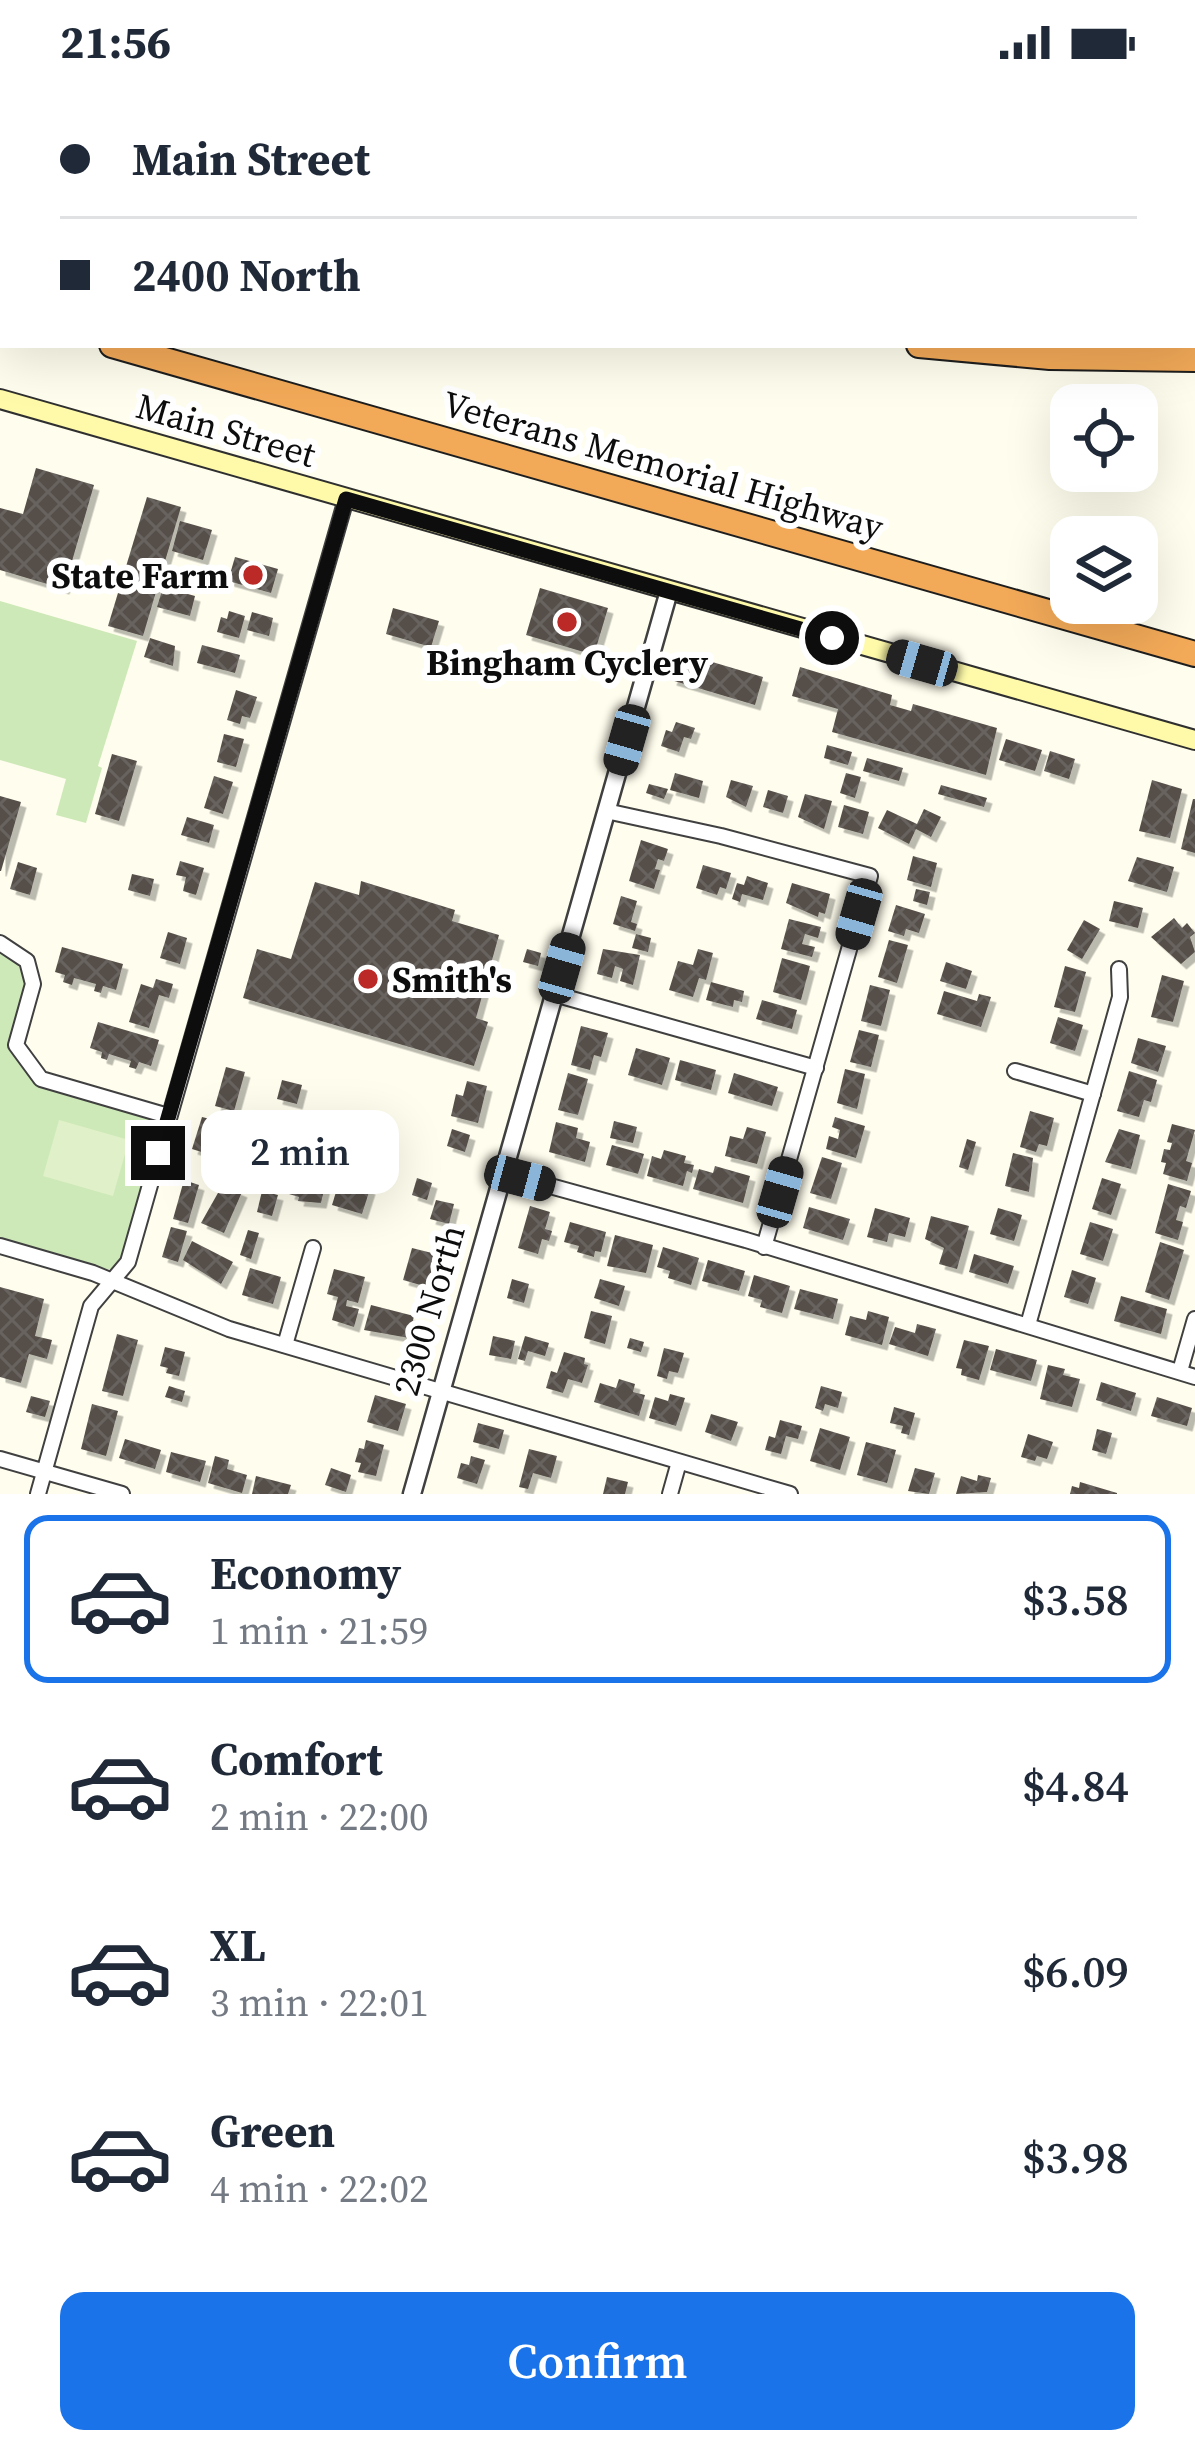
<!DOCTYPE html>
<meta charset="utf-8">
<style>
body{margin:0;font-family:"Source Serif 4",serif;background:#f6f6f7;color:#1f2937;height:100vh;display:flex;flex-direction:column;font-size:45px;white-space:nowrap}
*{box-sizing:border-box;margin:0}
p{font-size:39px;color:#747a83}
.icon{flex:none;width:66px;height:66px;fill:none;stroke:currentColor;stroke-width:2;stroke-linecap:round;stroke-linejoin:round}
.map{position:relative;height:1410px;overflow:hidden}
.drawer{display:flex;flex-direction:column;background:#fff;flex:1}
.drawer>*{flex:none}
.banner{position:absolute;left:0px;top:0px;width:1197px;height:264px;box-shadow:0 12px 48px #0002;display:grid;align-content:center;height:264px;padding:0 60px;background:#fff}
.buttons{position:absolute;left:1050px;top:300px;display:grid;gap:24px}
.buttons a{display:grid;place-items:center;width:108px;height:108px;border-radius:24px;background:#fff;box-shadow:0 12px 48px #0002;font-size:60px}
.end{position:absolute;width:54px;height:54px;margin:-27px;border:15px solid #0d0d0d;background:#fff;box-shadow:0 0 0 6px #fff}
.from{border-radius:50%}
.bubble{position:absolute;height:84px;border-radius:24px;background:#fff;box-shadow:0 12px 48px #0002;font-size:39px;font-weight:600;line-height:84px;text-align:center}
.car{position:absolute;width:36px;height:72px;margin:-36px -18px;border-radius:15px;box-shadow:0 0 9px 3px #0007;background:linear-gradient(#222 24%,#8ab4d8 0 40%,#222 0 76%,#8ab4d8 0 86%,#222 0)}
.banner b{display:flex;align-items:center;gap:42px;height:114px;font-size:45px}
.banner b+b{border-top:3px solid #e0e1e3}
.banner i{width:30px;height:30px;background:#1f2937}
ul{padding:21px 0 0;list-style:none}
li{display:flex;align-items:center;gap:36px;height:168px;margin:0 24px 18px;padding:0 36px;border:6px solid transparent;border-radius:24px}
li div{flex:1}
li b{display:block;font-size:45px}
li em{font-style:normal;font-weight:600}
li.current{border-color:#1a73e8}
li>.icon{width:108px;height:108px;stroke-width:1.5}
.primary-button{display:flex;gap:24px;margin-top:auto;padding:24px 60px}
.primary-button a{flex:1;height:138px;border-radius:24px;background:#1a73e8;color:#fff;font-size:48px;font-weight:600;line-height:138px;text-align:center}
.status{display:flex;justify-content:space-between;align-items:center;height:84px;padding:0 60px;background:#fff;direction:ltr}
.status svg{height:33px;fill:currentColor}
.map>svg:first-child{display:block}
</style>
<div class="status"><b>21:56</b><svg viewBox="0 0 49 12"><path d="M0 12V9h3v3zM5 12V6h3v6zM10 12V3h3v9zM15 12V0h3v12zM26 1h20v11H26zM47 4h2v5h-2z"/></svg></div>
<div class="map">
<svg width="1195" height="1410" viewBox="0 0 1195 1410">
<defs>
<pattern id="building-cross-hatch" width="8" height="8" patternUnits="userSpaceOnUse" patternTransform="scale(3)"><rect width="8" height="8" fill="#564f4a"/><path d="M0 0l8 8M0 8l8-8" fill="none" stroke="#696460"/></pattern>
<filter id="shadow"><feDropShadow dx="5.5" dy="5.5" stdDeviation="0" flood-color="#0004"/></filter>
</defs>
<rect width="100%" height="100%" fill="#fffded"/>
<!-- park -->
<g fill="#cee9b8">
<path d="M0,517L137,557L98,682L102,684L86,739L56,731L66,695L0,676Z"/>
<path d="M0,862C40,894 21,919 11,964L37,1001L161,1036L118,1188L0,1154Z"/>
</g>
<!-- pitch -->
<path fill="#e0f0c9" d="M59,1036L129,1056L113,1112L43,1092Z"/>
<!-- building -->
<g fill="url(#building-cross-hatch)" filter="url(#shadow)">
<path d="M36,384L94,401L64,505L0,486V424L23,430Z"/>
<path d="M147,413L181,423L143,552L108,542Z"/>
<path d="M180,437L212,446L203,476L172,467Z"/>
<path d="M235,473L278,485L271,509L228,497Z"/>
<path d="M163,503L195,512L190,532L157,523Z"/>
<path d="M540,504L608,524L594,571L526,551Z"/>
<path d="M393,524L439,537L431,563L386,550Z"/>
<path d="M229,527L245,532L239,554L217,548L221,533L227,535Z"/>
<path d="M252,528L273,534L269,552L247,546Z"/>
<path d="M150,554L175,562L173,582L144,573Z"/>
<path d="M202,561L240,571L235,589L197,579Z"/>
<path d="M692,572L763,593L755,621L671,596L676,581L688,585Z"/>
<path d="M800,583L892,611L890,621L911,627L913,620L997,644L986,691L832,648L838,625L792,612Z"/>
<path d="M236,606L257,613L250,634L242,632L240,640L227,636Z"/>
<path d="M676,638L695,644L691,655L684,653L679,668L661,662L666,646L672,648Z"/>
<path d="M224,650L244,655L236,683L217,678Z"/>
<path d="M1006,655L1042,666L1035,687L999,676Z"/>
<path d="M827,661L852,668L848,681L824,674Z"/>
<path d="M1050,667L1075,675L1069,695L1044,687Z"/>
<path d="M112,670L137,677L119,737L95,730Z"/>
<path d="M867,674L903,684L899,697L863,687Z"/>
<path d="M675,689L703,697L699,714L670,706Z"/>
<path d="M846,689L861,693L855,714L840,709Z"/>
<path d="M214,692L233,698L223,730L204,724Z"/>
<path d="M731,696L753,702L746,723L726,713Z"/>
<path d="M1152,696L1182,705L1170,754L1139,747Z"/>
<path d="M649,700L668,705L664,715L646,709Z"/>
<path d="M941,701L987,714L984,723L938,710Z"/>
<path d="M768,706L788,712L783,729L763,723Z"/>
<path d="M805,710L832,717L824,745L798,733Z"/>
<path d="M0,712L21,718L1,787H0Z"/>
<path d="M1193,715H1195V769L1181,765Z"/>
<path d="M844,721L869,728L863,750L838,743Z"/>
<path d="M924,725L941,733L931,753L916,745L909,760L878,744L887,726L917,740Z"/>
<path d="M187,733L214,741L209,759L181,751Z"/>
<path d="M641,756L668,765L664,777L658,775L655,785L660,786L654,805L629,797Z"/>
<path d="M913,772L937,779L931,803L907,796Z"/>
<path d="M1137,773L1174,783L1167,808L1128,797Z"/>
<path d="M180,777L204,784L196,811L183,807L186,793L176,791Z"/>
<path d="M18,778L37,784L30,811L10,805Z"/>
<path d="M703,781L731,789L726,805L720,803L717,811L696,804Z"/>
<path d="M132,790L154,795L150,812L128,806Z"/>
<path d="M747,792L768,799L763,816L742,810L740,818L732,815L737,799L744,801Z"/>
<path d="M361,797L455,826L452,837L499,851L476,934L488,938L474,982L243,914L257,865L291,875L315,798L359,811Z"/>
<path d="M792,799L830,810L825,830L819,828L818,833L786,819Z"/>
<path d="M916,805L930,808L927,821L913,817Z"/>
<path d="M621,812L637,817L631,838L637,840L635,847L613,840Z"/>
<path d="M1114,817L1143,824L1138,844L1109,837Z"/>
<path d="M896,821L925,830L919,849L906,845L904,852L888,847Z"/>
<path d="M1174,834L1182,844L1187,839L1195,849L1190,853L1195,868L1181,880L1151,853Z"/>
<path d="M789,835L821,843L818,854L805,850L802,860L815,863L812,873L781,865Z"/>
<path d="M1084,836L1100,845L1082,875L1067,866Z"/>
<path d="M168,848L187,854L180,880L160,874Z"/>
<path d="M636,850L651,854L648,868L632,864Z"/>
<path d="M889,856L908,861L897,899L878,893Z"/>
<path d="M62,863L123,880L116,906L103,902L101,909L94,907L96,900L74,894L72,901L63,898L65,891L55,888Z"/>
<path d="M527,865L541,869L538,882L523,878Z"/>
<path d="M603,865L640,871L633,901L620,897L623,885L615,882L612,894L597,890Z"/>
<path d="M698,865L713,869L706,896L699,894L693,913L669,906L678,877L693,881Z"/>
<path d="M782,874L810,882L801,916L773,908Z"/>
<path d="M946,878L972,887L966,905L940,897Z"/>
<path d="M1065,882L1086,888L1075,928L1054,923Z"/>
<path d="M1162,891L1184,897L1173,938L1151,933Z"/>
<path d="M156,895L173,900L169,914L159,911L149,944L129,938L141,900L153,904Z"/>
<path d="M711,898L744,907L742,918L734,916L733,923L706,916Z"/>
<path d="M870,901L890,906L881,942L861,937Z"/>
<path d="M944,907L977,917L979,910L991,913L981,943L937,930Z"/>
<path d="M762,916L797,926L792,945L756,935Z"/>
<path d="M1058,933L1083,941L1075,967L1050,959Z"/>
<path d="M98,938L159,956L151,982L139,978L136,985L129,983L131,977L109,970L107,976L101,974L102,968L90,964Z"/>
<path d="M581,942L608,949L601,973L594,971L590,986L571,981Z"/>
<path d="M859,946L879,951L871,983L850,978Z"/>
<path d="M1138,954L1166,962L1158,988L1131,979Z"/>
<path d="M636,964L670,974L662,1001L628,991Z"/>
<path d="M680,976L716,986L711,1006L675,996Z"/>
<path d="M226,983L245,988L234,1027L215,1022Z"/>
<path d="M845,985L865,990L857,1025L837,1019Z"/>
<path d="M1129,987L1157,996L1151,1018L1144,1016L1139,1033L1117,1027Z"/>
<path d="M568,989L588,995L578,1031L558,1026Z"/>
<path d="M734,989L778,1003L772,1022L728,1009Z"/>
<path d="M282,996L302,1001L297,1020L277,1015Z"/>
<path d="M467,997L487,1002L478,1039L451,1032L456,1010L463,1012Z"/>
<path d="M1030,1027L1054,1034L1047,1062L1039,1060L1036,1068L1020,1063Z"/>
<path d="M202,1033L218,1037L208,1070L192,1065Z"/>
<path d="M835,1033L865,1042L856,1074L826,1065L829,1052L838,1055L840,1046L832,1043Z"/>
<path d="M614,1037L637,1043L633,1059L610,1054Z"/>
<path d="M556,1038L578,1044L576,1054L590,1058L585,1078L549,1068Z"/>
<path d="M1172,1040L1195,1046L1186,1077L1192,1079L1187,1097L1163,1090L1166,1079L1161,1078L1164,1065L1170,1066L1172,1059L1167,1058Z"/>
<path d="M229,1043L255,1049L244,1093L225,1089L229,1070L223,1068Z"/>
<path d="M747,1043L766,1048L757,1080L725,1072L730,1052L743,1055Z"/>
<path d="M452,1045L470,1051L465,1068L447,1062Z"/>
<path d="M1119,1045L1140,1051L1131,1085L1105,1078Z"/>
<path d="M364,1050L379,1054L376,1064L362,1060Z"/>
<path d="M967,1055L976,1058L968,1086L959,1083Z"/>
<path d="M612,1061L644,1070L638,1090L606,1081Z"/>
<path d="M664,1066L686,1072L684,1079L694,1081L692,1089L687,1087L683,1102L647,1092L652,1072L661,1075Z"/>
<path d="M1013,1069L1033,1074L1029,1108L1005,1102Z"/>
<path d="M822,1073L842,1079L831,1115L810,1109Z"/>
<path d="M715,1082L750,1092L743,1119L693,1105L699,1085L713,1089Z"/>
<path d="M296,1085L327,1093L321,1119L298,1117L299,1113L289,1110Z"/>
<path d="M417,1094L432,1099L427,1116L412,1111Z"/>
<path d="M1102,1094L1121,1100L1111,1131L1092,1125Z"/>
<path d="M340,1095L370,1105L362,1130L332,1121Z"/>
<path d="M184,1096L199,1101L188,1139L173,1135Z"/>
<path d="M223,1100L242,1108L224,1149L201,1139Z"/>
<path d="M1168,1100L1191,1107L1186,1124L1180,1122L1176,1136L1183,1138L1178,1156L1155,1149Z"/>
<path d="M262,1107L278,1111L272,1132L257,1128Z"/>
<path d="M436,1116L454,1120L449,1140L430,1135Z"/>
<path d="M530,1122L550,1128L545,1145L552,1147L549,1157L542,1155L538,1170L518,1164Z"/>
<path d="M809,1123L850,1135L843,1156L803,1144Z"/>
<path d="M875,1124L910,1134L905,1153L889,1149L887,1158L867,1153Z"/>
<path d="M998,1124L1022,1131L1014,1157L990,1150Z"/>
<path d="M931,1132L969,1142L957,1185L939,1180L944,1164L925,1155Z"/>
<path d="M570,1138L606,1148L601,1168L595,1167L594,1173L577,1168L579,1162L564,1158Z"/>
<path d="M1090,1138L1113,1145L1103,1177L1080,1170Z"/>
<path d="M171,1143L187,1147L178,1178L162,1173Z"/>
<path d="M248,1146L259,1149L251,1175L240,1171Z"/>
<path d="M615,1151L653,1161L646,1189L607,1182Z"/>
<path d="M192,1157L233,1178L221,1200L183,1176Z"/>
<path d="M1160,1158L1184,1166L1169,1216L1145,1208Z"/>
<path d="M663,1163L699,1174L691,1201L668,1194L670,1187L657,1183Z"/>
<path d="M412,1164L440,1171L431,1204L403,1196Z"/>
<path d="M974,1170L1014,1182L1008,1200L969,1188Z"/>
<path d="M708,1176L745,1187L739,1207L702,1197Z"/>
<path d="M250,1184L281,1193L273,1220L242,1211Z"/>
<path d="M334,1185L365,1193L358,1219L347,1216L346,1222L359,1225L354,1243L332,1236L338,1213L327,1210Z"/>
<path d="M1072,1186L1096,1194L1088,1220L1064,1213Z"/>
<path d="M754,1191L790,1202L782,1229L760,1223L762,1216L748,1212Z"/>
<path d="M512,1195L529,1200L524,1219L507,1214Z"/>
<path d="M600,1195L625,1202L619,1222L594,1214Z"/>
<path d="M0,1203L44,1215L35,1252L52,1256L47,1275L29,1270L21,1299L0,1293Z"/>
<path d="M800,1205L838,1215L833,1235L794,1225Z"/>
<path d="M1121,1212L1167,1225L1161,1250L1114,1237Z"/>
<path d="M371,1221L414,1232L409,1254L364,1246Z"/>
<path d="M591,1227L612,1232L605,1260L584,1254Z"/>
<path d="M868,1227L889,1233L882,1261L845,1251L850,1232L866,1236Z"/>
<path d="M917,1240L936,1245L928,1272L889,1260L895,1243L915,1249Z"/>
<path d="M117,1250L138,1256L123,1312L102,1307Z"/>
<path d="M493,1252L515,1257L511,1275L489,1271Z"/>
<path d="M525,1252L549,1259L545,1272L528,1267L525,1277L518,1275Z"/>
<path d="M630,1254L644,1258L641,1268L627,1264Z"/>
<path d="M964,1256L989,1262L979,1296L961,1291L962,1285L956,1284Z"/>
<path d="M165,1263L185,1268L179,1292L166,1289L168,1284L160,1282Z"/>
<path d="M664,1264L684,1269L678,1289L669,1287L667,1295L657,1292Z"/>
<path d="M996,1265L1037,1276L1031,1297L990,1286Z"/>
<path d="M564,1268L585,1274L584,1280L588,1281L582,1299L568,1295L563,1309L546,1304L551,1287L557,1289Z"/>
<path d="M1048,1281L1065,1285L1063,1291L1080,1295L1072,1323L1040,1315Z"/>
<path d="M619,1295L635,1300L633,1308L645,1311L639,1332L594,1318L600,1299L616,1304Z"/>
<path d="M1101,1298L1136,1309L1131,1327L1096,1316Z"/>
<path d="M169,1302L185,1307L182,1318L165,1313Z"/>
<path d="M821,1302L842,1308L838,1324L825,1320L823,1327L815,1324Z"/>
<path d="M670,1310L685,1314L676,1342L649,1334L655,1313L668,1317Z"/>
<path d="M375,1311L406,1320L398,1347L367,1338Z"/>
<path d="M31,1312L50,1317L45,1333L26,1328Z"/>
<path d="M1157,1313L1192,1324L1187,1342L1151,1332Z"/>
<path d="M92,1320L118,1327L106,1372L81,1365Z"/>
<path d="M894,1323L915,1329L909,1351L901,1349L903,1342L890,1339Z"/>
<path d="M711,1330L738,1338L731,1357L705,1348Z"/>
<path d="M780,1336L802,1342L798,1355L786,1352L781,1370L765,1366L769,1352L775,1354Z"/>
<path d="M478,1339L504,1346L499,1365L473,1358Z"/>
<path d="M820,1344L850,1353L840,1386L810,1377Z"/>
<path d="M1097,1345L1112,1349L1106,1370L1092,1366Z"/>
<path d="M1028,1350L1053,1358L1047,1375L1037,1372L1035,1377L1021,1373Z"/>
<path d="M125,1355L161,1366L155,1385L119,1374Z"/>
<path d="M366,1356L384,1361L376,1392L358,1388L361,1379L355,1378L359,1364L364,1365Z"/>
<path d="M866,1358L896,1366L887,1399L857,1391Z"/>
<path d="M529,1365L557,1372L551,1394L533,1389L528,1405L519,1403Z"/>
<path d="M171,1368L206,1377L200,1398L166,1388Z"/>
<path d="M215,1372L229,1376L227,1385L247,1391L242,1409L208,1399Z"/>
<path d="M471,1372L485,1376L477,1400L457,1394L461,1379L469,1381Z"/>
<path d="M331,1384L351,1391L346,1408L325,1401Z"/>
<path d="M915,1384L935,1389L929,1410L908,1407Z"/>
<path d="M978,1391L991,1394L987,1408L956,1410L961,1392L977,1397Z"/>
<path d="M256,1392L291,1401L288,1410H252Z"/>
<path d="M607,1393L628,1398L625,1410H603Z"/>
<path d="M1080,1398L1117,1409V1410H1070L1072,1402L1079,1404Z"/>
</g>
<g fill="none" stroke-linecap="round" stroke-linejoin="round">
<defs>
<g id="minor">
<path d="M829,0V3"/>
<path d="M606,727L721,752L870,792L764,1163"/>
<path d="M0,859L27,877L33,900L16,961L41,995L168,1032"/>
<path d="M554,910L816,984"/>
<path d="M1015,987L1093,1010"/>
<path d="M503,1089L746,1156L1195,1293"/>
<path d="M0,1162L93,1189L229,1245L790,1410"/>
<path d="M1028,1241L1120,913L1119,885"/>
<path d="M285,1261L313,1164"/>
<path d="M1180,1287L1195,1235"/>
<path d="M0,1375L122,1410"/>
<path d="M38,1410L91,1222L128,1178L346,415"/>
<path d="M670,1410L679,1378"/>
</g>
<path id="tertiary" d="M412,1410L669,507"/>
<path id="secondary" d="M0,315L1195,656"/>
<g id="motorway">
<path d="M0,135L3,136"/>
<path d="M0,229L3,230"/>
<path d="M112,261L1195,570"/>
<path d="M919,261L1050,273L1195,275"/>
</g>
</defs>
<!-- minor casing -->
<use href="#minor" stroke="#404040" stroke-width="18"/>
<!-- tertiary casing -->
<use href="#tertiary" stroke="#404040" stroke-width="21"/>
<!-- secondary casing -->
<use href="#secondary" stroke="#2f2f2f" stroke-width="22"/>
<!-- motorway casing -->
<use href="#motorway" stroke="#1e1e1e" stroke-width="28"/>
<!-- minor -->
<use href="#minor" stroke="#fff" stroke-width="14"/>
<!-- tertiary -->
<use href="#tertiary" stroke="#fff" stroke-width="16"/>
<!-- secondary -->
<use href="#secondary" stroke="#fefaa9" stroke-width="18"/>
<!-- motorway -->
<use href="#motorway" stroke="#f2a958" stroke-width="24"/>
</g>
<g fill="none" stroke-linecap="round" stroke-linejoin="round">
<!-- route -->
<path stroke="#0d0d0d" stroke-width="15" d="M158,1069L346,415L832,554"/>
</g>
<!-- markers -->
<g fill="#bb2a27" stroke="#fff" stroke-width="4.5">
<circle cx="253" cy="491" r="12"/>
<circle cx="567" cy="538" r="12"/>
<circle cx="368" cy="895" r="12"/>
</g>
<g text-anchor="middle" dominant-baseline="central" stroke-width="12" stroke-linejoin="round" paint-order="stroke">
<!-- street labels -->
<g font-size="36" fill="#0d0d0d" stroke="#fff">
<text transform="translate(226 346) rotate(16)">Main Street</text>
<text transform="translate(663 381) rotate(16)">Veterans Memorial Highway</text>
<text transform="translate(429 1226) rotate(-74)">2300 North</text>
</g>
<!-- poi labels -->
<g font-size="36" font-weight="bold" fill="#0d0d0d" stroke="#fff" text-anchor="end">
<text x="229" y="491">State Farm</text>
<text x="567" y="578" text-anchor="middle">Bingham Cyclery</text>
<text x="392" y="895" text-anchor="start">Smith's</text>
</g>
</g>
</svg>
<div class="buttons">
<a><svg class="icon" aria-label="locate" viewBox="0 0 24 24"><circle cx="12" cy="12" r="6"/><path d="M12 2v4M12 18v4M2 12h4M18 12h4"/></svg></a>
<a><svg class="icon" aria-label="layers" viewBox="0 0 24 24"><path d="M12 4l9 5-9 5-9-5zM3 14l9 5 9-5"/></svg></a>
</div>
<i class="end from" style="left:832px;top:554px"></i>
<i class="end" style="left:158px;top:1069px"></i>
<div class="bubble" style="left:201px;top:1026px;width:198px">2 min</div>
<i class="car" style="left:922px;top:579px;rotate:286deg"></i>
<i class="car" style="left:627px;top:656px;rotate:196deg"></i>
<i class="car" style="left:859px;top:830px;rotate:196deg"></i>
<i class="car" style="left:562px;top:884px;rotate:16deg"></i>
<i class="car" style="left:520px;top:1094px;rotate:105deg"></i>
<i class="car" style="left:780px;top:1108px;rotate:16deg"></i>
<div class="banner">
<b><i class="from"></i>Main Street</b>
<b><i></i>2400 North</b>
</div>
</div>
<section class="drawer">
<ul>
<li class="current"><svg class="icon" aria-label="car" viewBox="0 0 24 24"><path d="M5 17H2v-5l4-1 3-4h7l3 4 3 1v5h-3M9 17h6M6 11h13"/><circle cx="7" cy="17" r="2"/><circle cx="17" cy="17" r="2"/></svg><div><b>Economy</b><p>1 min · 21:59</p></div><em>$3.58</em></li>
<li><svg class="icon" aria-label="car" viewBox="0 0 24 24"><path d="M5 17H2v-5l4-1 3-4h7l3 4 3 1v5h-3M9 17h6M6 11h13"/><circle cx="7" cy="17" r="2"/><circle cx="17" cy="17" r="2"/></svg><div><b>Comfort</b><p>2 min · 22:00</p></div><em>$4.84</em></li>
<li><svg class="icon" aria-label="car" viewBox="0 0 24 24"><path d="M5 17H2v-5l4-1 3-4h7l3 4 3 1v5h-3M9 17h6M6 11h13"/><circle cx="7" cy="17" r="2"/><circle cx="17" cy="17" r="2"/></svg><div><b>XL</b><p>3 min · 22:01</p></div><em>$6.09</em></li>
<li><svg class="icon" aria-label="car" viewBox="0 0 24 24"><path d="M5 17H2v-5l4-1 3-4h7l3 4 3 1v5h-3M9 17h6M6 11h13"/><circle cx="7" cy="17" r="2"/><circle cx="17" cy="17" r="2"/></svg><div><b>Green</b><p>4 min · 22:02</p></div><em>$3.98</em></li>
</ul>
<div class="primary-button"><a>Confirm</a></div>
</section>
